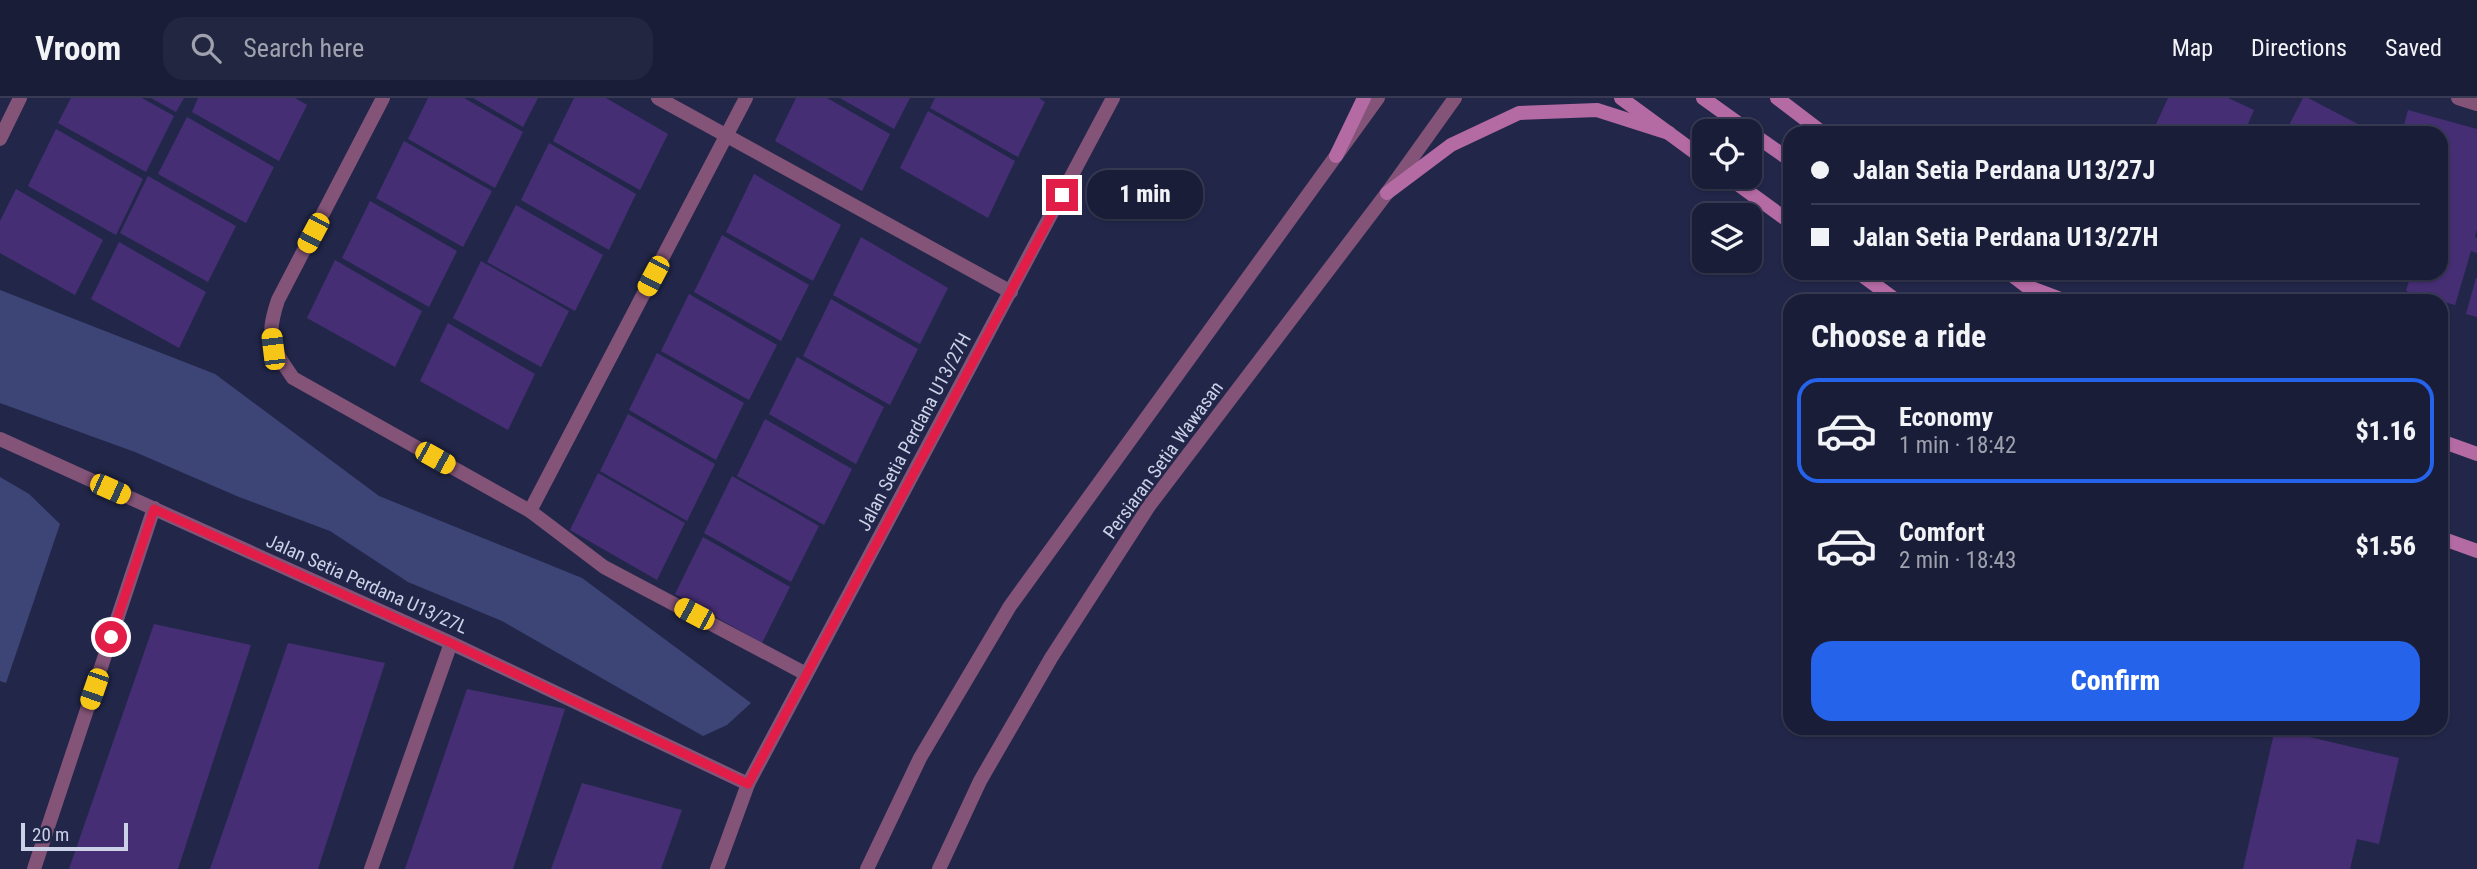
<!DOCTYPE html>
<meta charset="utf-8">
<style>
body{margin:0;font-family:"Roboto Condensed",sans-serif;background:#232640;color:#f1f3f6;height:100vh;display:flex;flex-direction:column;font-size:26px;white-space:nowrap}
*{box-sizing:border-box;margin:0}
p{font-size:23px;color:#9fa2ae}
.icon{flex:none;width:38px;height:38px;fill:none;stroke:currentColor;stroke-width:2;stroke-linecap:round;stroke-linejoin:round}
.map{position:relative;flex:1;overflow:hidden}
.details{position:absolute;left:1783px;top:196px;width:665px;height:441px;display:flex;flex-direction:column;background:#1a1d38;border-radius:21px;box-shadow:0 2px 5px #0004,0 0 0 2px #383b53}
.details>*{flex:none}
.banner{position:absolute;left:1783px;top:28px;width:665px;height:154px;border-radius:21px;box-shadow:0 2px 5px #0004,0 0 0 2px #383b53;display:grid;align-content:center;height:154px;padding:0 28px;background:#1a1d38}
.fabs{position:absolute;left:1692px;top:21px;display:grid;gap:14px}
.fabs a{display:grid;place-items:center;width:70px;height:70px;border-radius:14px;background:#1a1d38;box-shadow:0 2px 5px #0004,0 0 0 2px #383b53;font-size:35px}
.scale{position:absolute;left:21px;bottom:18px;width:107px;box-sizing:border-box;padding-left:7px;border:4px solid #cbd1e7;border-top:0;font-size:19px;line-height:24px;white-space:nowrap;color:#cbd1e7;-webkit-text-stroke:5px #22274a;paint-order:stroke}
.end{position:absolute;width:32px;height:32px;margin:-16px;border:9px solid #e11d48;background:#fff;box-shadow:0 0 0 4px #fff}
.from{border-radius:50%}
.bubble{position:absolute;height:49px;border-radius:21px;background:#1a1d38;box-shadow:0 2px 5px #0004,0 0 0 2px #383b53;font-size:23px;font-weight:800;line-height:49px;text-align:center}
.car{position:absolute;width:21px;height:42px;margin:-21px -10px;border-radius:9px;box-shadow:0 0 5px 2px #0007;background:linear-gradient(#f5c518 24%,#345 0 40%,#f5c518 0 76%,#345 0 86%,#f5c518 0)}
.banner b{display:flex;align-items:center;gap:24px;height:66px;font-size:26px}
.banner b+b{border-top:2px solid #383b53}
.banner i{width:18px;height:18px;background:#f1f3f6}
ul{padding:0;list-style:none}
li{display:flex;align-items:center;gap:21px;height:105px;margin:0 14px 10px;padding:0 14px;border:4px solid transparent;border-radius:21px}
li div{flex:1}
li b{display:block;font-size:26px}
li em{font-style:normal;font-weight:800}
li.on{border-color:#2563eb}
li>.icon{width:63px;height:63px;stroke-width:1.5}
h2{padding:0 28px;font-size:32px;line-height:84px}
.action{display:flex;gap:14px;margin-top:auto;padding:14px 28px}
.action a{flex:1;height:80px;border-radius:21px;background:#2563eb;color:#fff;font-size:28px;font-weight:800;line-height:80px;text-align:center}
header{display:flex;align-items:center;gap:42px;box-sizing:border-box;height:98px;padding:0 35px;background:#1a1d38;border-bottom:2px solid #383b53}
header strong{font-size:33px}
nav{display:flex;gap:38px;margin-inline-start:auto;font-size:24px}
.search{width:490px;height:63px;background:#232640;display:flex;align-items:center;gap:18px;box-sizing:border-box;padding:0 24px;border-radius:21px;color:#9fa2ae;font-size:26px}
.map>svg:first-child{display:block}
</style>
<header>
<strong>Vroom</strong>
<div class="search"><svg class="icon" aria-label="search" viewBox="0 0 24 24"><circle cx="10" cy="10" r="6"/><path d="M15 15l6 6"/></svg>Search here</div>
<nav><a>Map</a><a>Directions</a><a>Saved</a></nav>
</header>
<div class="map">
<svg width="2477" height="771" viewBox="0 0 2477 771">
<rect width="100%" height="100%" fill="#22274a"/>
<!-- green -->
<g fill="#3d4576">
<path d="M0,192L215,276L379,398L582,480L751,605L727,627L703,638L502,523L408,484L330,433L239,399L135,354L0,305Z"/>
<path d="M0,379L29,396L60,426L6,585L0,583Z"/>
</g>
<!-- building -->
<g fill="#462e75">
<path d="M71,0H142L174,18L146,74L58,25Z"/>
<path d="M151,0H184L176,14Z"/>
<path d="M198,0H295L307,7L279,63L192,14Z"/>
<path d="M428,0H464L523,34L495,90L408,41Z"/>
<path d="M473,0H538L523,29Z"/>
<path d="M574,0H606L668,36L640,92L553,43Z"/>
<path d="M796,0H827L890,36L862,93L775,43Z"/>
<path d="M840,0H910L894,31Z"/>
<path d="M935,0H1039L1045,4L1018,59L930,10Z"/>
<path d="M2168,0H2228L2254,12L2244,35H2152Z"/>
<path d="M2303,0H2308L2375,35H2285Z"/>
<path d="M2408,12L2477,31V131L2475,139L2477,140V155L2471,153L2455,207L2406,193L2409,183L2384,176L2441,175V35H2402Z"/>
<path d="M928,13L1015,63L988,120L900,70Z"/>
<path d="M187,19L274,69L246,125L158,76Z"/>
<path d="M56,31L143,81L116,137L28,88Z"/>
<path d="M404,43L492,93L463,149L376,100Z"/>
<path d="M549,45L636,96L609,152L521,102Z"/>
<path d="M754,76L841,127L813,183L726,134Z"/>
<path d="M148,78L236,128L208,184L120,135Z"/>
<path d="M16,91L103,142L75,197L0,155V123Z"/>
<path d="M370,103L457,153L429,209L342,160Z"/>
<path d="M516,107L603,157L575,213L487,164Z"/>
<path d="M722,137L809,187L781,243L694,194Z"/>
<path d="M861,139L948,190L920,246L833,197Z"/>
<path d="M119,144L206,194L179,250L91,201Z"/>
<path d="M335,162L422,213L395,269L307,220Z"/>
<path d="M481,163L569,213L541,269L453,220Z"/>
<path d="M2476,180H2477V219L2466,216Z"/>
<path d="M689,196L777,247L749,302L661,253Z"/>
<path d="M831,201L918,251L890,307L803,258Z"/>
<path d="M448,225L535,276L508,332L420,283Z"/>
<path d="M657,255L744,305L716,362L629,312Z"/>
<path d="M797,259L884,309L856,366L769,316Z"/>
<path d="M628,316L715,366L687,423L600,373Z"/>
<path d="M765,321L852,371L824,427L737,378Z"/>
<path d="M598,375L685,425L657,482L570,432Z"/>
<path d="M732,378L819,428L791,484L704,435Z"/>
<path d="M703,439L790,489L762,545L675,496Z"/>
<path d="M154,526L251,547L178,771H69Z"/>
<path d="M288,545L385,565L318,771H210Z"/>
<path d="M467,591L565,611L513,771H405Z"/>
<path d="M2275,631L2399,660L2379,746L2357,741L2350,771H2243Z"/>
<path d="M582,685L682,712L661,771H551Z"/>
</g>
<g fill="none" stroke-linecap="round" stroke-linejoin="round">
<!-- service -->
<g stroke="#835478" stroke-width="14">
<path d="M658,0L1011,194"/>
<path d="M530,413L604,469L806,576"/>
</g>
<!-- minor -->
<g stroke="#835478" stroke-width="14">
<path d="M383,0L278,202C265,241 271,248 293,280L530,413L746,0"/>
<path d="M2458,0L2477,6"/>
<path d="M0,41L20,0"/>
<path d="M0,341L451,545L748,686L717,771"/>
<path d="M748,686L1113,0"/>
<path d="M34,771L154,410"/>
<path d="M371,771L451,545"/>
</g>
<!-- tertiary -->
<g stroke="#835478" stroke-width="14">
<path d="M867,771L920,660L1010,508L1378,0"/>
<path d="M939,771L980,683L1051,560L1149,408L1387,95L1455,0"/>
</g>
<!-- secondary -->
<g stroke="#b46aa3" stroke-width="14">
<path d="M1621,0L1704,61"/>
<path d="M1703,0L1749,33"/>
<path d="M1777,0L1823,35"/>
<path d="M1750,34L1790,62"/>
<path d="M1336,58L1364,0"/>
<path d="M1728,79L1790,124"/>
<path d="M1387,95L1451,47L1519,15L1597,12L1669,35"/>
<path d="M1859,175L1897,203"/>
<path d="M2009,175L2026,188L2066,203"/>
<path d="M2441,343L2477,356"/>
<path d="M2441,440L2477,453"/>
</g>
</g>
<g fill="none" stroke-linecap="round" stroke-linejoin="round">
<!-- route -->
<path stroke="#e11d48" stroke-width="9" d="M111,539L154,411L451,545L748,686L1062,97"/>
</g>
<g text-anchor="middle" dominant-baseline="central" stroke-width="5" stroke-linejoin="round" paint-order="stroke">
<!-- street labels -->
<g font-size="19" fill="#cbd1e7" stroke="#22274a">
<text transform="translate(914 334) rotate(-62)">Jalan Setia Perdana U13/27H</text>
<text transform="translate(1163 362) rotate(-54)">Persiaran Setia Wawasan</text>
<text transform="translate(367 486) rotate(24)">Jalan Setia Perdana U13/27L</text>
</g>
</g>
</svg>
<div class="fabs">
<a><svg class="icon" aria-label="locate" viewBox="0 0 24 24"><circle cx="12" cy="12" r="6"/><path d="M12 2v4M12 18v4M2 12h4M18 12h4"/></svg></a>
<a><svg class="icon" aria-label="layers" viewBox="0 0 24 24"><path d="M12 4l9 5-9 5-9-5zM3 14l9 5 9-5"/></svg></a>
</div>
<div class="scale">20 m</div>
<i class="end from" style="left:111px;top:539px"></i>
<i class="end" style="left:1062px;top:97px"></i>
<div class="bubble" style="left:1087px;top:72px;width:116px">1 min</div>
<i class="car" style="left:313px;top:135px;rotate:208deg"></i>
<i class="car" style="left:653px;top:178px;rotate:208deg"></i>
<i class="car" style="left:273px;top:251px;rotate:353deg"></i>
<i class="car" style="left:435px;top:360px;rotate:119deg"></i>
<i class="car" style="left:110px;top:391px;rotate:114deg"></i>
<i class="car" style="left:694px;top:516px;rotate:298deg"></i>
<i class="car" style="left:94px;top:591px;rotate:199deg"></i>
<div class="banner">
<b><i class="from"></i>Jalan Setia Perdana U13/27J</b>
<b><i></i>Jalan Setia Perdana U13/27H</b>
</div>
<section class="details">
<h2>Choose a ride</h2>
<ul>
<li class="on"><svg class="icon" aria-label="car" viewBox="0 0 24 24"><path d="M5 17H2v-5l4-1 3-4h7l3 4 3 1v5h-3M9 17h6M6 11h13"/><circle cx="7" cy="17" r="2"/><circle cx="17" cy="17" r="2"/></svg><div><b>Economy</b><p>1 min · 18:42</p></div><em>$1.16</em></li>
<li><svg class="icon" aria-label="car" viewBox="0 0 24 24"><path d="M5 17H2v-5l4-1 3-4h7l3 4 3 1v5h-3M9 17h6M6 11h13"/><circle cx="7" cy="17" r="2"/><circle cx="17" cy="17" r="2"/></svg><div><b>Comfort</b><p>2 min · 18:43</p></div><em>$1.56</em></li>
</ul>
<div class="action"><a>Confirm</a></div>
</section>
</div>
